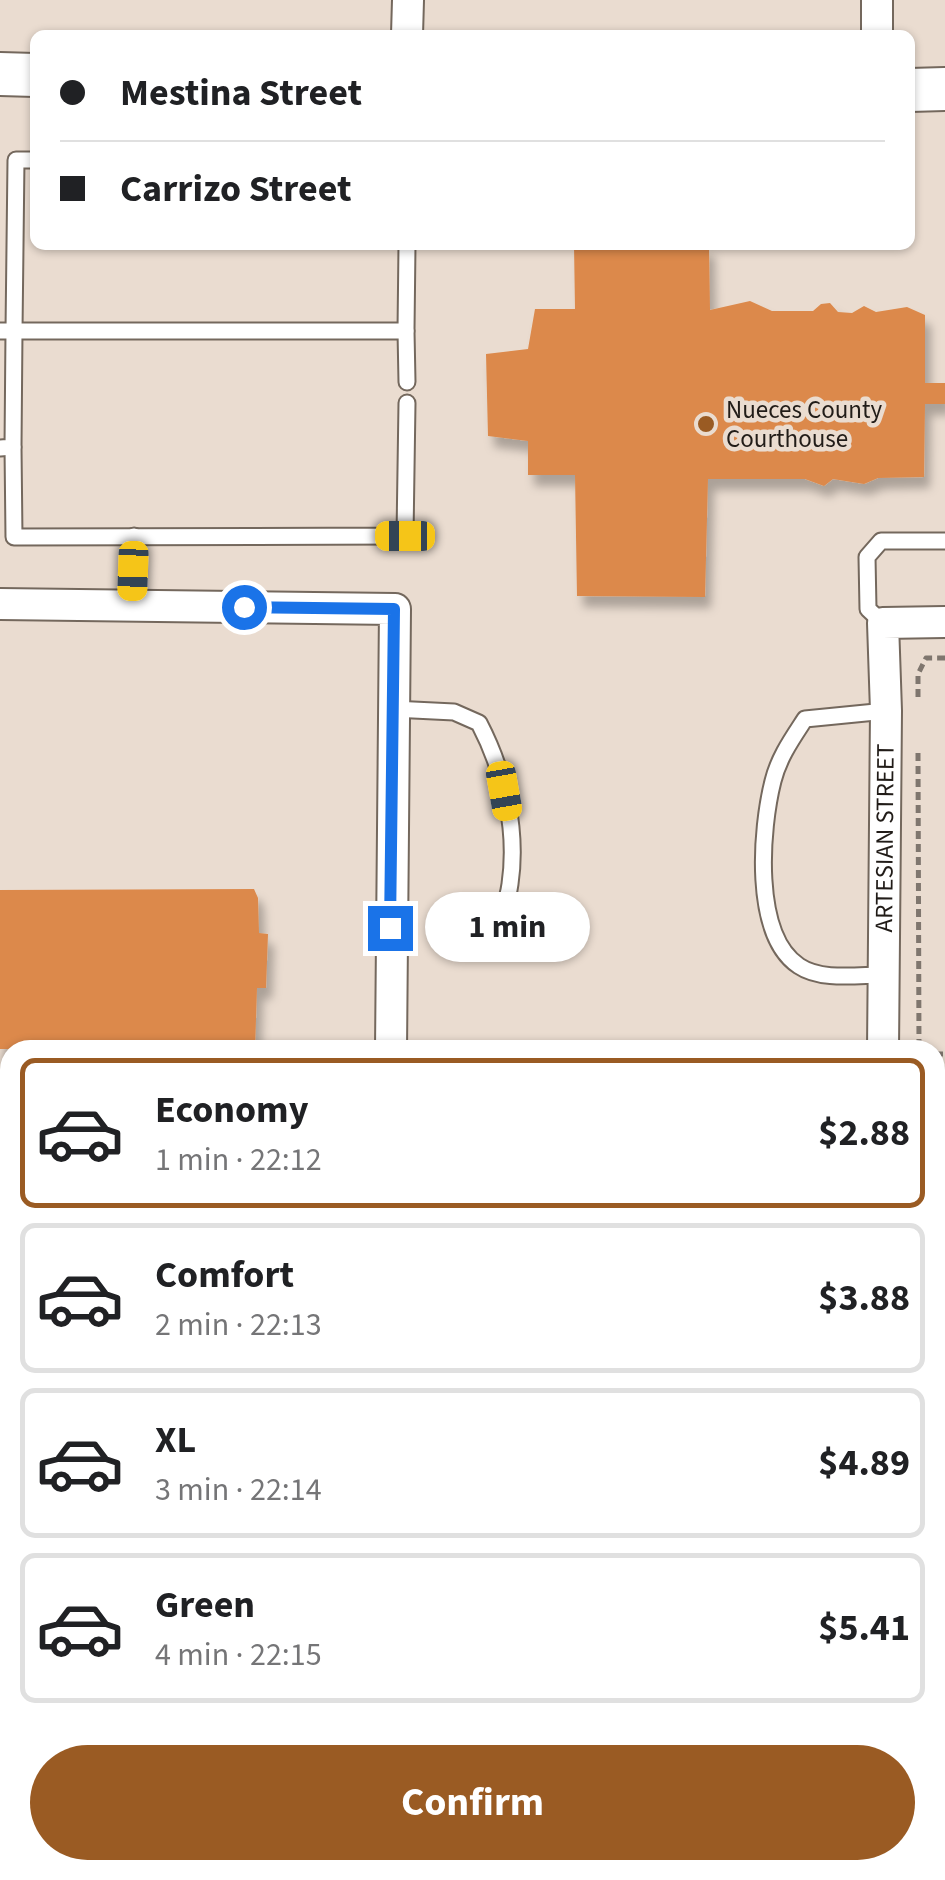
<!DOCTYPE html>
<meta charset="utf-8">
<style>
body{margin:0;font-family:"Source Sans 3",sans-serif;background:#f6f6f6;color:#202124;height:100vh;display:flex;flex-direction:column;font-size:38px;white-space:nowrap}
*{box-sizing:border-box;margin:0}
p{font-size:32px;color:#757577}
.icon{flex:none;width:55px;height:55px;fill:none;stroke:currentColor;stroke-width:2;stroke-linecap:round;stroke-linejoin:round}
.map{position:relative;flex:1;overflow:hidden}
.drawer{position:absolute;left:0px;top:1040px;width:945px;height:840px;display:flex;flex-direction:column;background:#fff;border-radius:30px 30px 0 0;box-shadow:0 2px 8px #0004}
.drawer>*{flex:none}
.banner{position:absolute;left:30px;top:30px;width:885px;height:220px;border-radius:15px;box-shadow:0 2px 8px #0004;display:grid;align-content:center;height:220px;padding:0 30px;background:#fff}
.end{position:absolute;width:45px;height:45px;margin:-22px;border:12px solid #1a73e8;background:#fff;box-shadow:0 0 0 5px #fff}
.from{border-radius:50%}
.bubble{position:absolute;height:70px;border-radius:35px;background:#fff;box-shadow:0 2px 8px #0004;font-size:32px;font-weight:700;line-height:70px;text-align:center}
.car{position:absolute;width:30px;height:60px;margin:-30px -15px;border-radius:12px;box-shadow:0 0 8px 2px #0007;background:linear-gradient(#f5c518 24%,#345 0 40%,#f5c518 0 76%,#345 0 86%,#f5c518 0)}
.banner b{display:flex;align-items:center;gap:35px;height:95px;font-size:38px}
.banner b+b{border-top:2px solid #e0e0e0}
.banner i{width:25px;height:25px;background:#202124}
ul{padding:18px 0 0;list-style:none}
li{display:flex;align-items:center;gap:30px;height:150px;margin:0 20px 15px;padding:0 10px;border:5px solid #e0e0e0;border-radius:15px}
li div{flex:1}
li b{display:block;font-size:38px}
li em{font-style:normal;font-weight:700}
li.selected{border-color:#9a5b23}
li>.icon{width:90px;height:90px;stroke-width:1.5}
.cta{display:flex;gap:20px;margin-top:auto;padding:20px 30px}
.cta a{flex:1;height:115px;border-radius:60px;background:#9a5b23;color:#fff;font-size:40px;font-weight:700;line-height:115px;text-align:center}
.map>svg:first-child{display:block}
</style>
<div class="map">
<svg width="945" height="1880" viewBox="0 0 945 1880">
<defs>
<filter id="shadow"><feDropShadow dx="6" dy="11" stdDeviation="5" flood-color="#0004"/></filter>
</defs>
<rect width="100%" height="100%" fill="#eadcd0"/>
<!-- building -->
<g fill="#dc894b" filter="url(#shadow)">
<path d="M574,245H709L710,310L750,301L772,311H813L821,304L830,303L838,312L852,313L864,306L876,312L907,307L925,315V383H945V404H925L924,477L878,478L864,484L833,479L824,486L805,479H708L705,597L577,596L575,475H528V441L488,436L486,354L528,349L535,309H575Z"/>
<path d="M254,889L258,898L259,933L268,934L266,988H257L255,1050L0,1049V890Z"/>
<rect x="935" y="1357" width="10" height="54"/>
<rect x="935" y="1727" width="10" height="26"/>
<rect x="935" y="1784" width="10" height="35"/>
</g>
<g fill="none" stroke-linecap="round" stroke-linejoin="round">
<defs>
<g id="lane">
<path d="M35,160H16L14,331H406L407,245"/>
<path d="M0,331H14L13,447L0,448"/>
<path d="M406,331L407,382"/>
<path d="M13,447L14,537L405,536L407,403"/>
<path d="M132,606L134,536"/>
<path d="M883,623L868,609L867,557L881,541H945"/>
<path d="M393,709L454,712L479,723C504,771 518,829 510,884C508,902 499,920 494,937"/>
<path d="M883,975C858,975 821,981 799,966C752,935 761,828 773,781C779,757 792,739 805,719L886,711"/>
<path d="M935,1441H945"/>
<path d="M935,1520L945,1521"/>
</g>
<g id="street">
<path d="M877,0V35"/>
<path d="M407,35L408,0"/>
<path d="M0,604L395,609L391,1050"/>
<path id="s1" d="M883,1050L886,711L883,623L945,622"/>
<path d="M397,1880V1870"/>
<path d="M871,1880V1870"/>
</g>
<g id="secondary">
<path d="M0,74L35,75"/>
<path d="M910,90L945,89"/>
<path d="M0,1098H10"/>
<path d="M935,1105H945"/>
<path d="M0,1575H10"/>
<path d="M935,1584H945"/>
</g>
</defs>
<!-- lane casing -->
<use href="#lane" stroke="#74685d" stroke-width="19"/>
<!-- street casing -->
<use href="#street" stroke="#74685d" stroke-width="34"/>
<!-- secondary casing -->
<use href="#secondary" stroke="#74685d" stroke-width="46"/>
<!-- path -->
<g stroke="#7f766e" stroke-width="5" stroke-dasharray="8 5" stroke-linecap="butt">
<path d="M918,697V674L926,658H945"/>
<path d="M918,753L919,1050"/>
<path d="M935,1054H945"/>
</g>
<!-- lane -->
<use href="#lane" stroke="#fff" stroke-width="15"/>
<!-- street -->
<use href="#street" stroke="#fff" stroke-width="30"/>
<!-- secondary -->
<use href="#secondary" stroke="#fff" stroke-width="42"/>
</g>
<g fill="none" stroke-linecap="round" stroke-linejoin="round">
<!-- route -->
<path stroke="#1a73e8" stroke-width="12" d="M244,607L394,609L390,928"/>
</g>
<!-- markers -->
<circle fill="#9a5b23" stroke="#eadcd0" stroke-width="4" cx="706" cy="424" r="10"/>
<g text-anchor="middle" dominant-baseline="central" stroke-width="9" stroke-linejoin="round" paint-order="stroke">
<!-- poi labels -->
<g font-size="25" fill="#211c18" stroke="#eadcd0" text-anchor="start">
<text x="726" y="410">Nueces County<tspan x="726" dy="29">Courthouse</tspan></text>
</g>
<!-- street labels -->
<g font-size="25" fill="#211c18" stroke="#eadcd0">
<text stroke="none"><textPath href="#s1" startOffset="212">ARTESIAN STREET</textPath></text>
</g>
</g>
</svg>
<i class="end from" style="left:244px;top:607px"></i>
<i class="end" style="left:390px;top:928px"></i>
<div class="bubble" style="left:425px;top:892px;width:165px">1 min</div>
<i class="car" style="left:405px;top:536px;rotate:270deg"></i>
<i class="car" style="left:133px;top:571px;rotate:182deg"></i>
<i class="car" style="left:504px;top:791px;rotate:170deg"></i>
<div class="banner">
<b><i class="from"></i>Mestina Street</b>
<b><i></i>Carrizo Street</b>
</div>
<section class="drawer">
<ul>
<li class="selected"><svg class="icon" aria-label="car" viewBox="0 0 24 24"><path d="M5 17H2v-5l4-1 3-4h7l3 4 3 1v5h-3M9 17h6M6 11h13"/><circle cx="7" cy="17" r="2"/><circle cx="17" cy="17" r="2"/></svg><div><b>Economy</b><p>1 min · 22:12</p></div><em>$2.88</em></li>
<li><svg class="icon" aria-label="car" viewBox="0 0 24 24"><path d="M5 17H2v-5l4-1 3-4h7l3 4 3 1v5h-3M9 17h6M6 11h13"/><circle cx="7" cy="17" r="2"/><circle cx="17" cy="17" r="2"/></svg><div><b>Comfort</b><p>2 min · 22:13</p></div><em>$3.88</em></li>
<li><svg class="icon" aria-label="car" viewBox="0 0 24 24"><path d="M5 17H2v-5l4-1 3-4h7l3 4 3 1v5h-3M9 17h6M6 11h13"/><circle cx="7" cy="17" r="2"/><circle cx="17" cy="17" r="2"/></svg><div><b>XL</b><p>3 min · 22:14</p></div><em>$4.89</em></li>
<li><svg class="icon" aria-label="car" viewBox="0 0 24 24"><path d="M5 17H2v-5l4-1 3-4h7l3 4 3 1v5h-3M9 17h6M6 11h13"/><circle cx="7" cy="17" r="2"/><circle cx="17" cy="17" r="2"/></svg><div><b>Green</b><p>4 min · 22:15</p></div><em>$5.41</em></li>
</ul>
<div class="cta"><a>Confirm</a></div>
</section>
</div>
